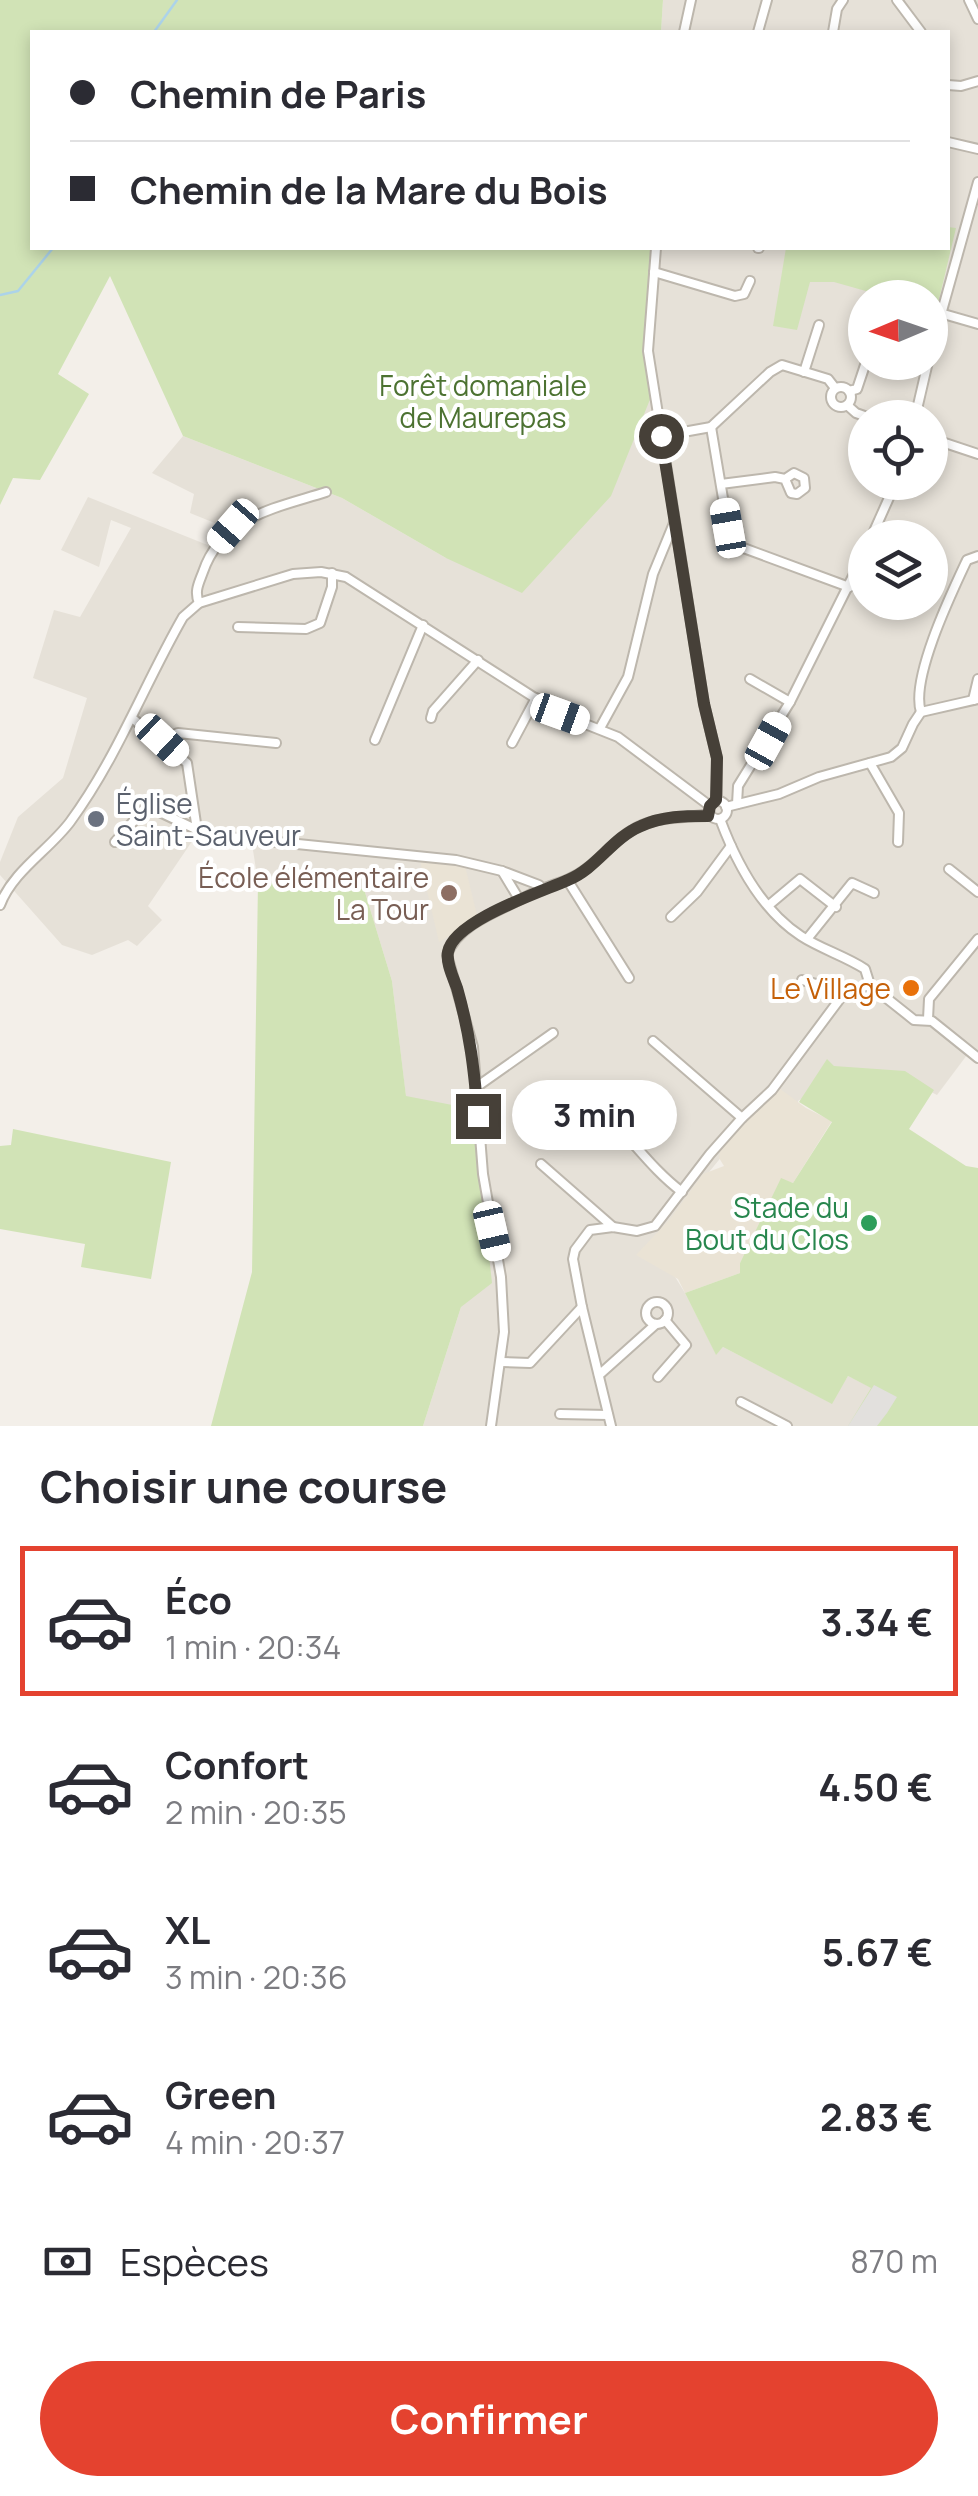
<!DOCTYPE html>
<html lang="fr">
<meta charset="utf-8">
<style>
body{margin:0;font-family:Manrope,sans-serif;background:#f2f2f3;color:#2b2b33;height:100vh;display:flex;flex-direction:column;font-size:38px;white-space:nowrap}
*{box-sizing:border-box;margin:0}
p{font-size:32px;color:#7c7c81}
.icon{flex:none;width:55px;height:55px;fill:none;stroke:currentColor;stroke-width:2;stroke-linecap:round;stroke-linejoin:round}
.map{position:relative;height:1426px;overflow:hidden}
.details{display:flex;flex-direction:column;background:#fff;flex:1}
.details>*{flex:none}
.hud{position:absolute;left:30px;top:30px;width:920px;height:220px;border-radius:0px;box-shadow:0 5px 15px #0003;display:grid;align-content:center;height:220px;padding:0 40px;background:#fff}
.needle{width:65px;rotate:268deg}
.tools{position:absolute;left:848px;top:280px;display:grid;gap:20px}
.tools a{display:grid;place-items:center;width:100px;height:100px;border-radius:50%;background:#fff;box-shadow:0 5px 15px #0003;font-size:50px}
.end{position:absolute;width:45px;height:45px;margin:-22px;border:12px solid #464038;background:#fff;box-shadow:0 0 0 5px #fff}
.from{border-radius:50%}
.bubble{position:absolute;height:70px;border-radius:35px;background:#fff;box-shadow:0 5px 15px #0003;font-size:32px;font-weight:700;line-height:70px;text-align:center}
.car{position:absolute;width:30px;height:60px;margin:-30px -15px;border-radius:12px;box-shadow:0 0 8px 2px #0007;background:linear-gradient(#fff 24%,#345 0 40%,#fff 0 76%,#345 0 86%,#fff 0)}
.hud b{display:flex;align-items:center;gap:35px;height:95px;font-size:38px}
.hud b+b{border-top:2px solid #e1e1e2}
.hud i{width:25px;height:25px;background:#2b2b33}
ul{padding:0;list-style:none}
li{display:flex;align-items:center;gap:30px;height:150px;margin:0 20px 15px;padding:0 20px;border:5px solid transparent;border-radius:0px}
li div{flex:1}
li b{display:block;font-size:38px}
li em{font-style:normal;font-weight:700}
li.selected{border-color:#e4422f}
li>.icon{width:90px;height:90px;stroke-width:1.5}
h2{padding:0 40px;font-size:45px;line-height:120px}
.pay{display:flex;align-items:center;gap:25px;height:110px;padding:0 40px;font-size:38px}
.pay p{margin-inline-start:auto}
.button{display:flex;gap:20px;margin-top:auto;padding:20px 40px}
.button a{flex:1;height:115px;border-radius:60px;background:#e4422f;color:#fff;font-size:40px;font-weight:700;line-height:115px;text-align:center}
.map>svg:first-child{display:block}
</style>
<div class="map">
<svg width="978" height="1426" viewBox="0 0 978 1426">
<rect width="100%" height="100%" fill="#f3efe9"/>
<!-- residential -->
<path fill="#e6e1d8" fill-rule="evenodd" d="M663,0H978V1061L967,1055L937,1095L901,1076L799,1100L797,1103L771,1096L653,1241L685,1293L716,1354L723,1347L831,1403L848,1376L872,1388L848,1426H423L461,1307L482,1193L473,1110L406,1097L392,981L364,889L258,882L252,844L197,834L148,906L162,920L137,946L128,940L92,955L62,945L0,875V862L18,817L63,778L87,698L33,678L54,610L80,617L131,528L111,520L99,567L61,550L88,497L210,546L227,528L190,513L194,494L152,473L183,436L342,498L446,558L649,339L651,248H948V32H661ZM865,298H930V362H865ZM865,418H930V482H865ZM865,538H930V602H865Z"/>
<!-- education -->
<g fill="#eae3d5">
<path d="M420,861L465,866L478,919L439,942Z"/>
<path d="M779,1088L806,1108L832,1121L793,1183L781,1179L740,1263V1273L685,1293L678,1279L636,1255L670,1219L703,1174L724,1166L719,1158L721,1148Z"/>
</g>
<!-- green -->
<g fill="#d1e3b6">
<path d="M0,0H663L661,32H32V248H651L649,339L653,392L611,496L522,593L446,558L342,498L183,436L110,276L58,374L89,394L40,480L13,478L0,505Z"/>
<path d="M948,227L956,228L936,312L930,310V298L887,297L834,282H810L797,330L773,326L786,248H948Z"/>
<path d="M258,882L364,889L392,981L406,1096L473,1109L492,1283L461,1307L423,1426H211L252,1272Z"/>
<path d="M827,1059L834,1066L905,1071L934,1090L909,1129L966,1166L978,1168V1426H848L871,1388L848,1376L832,1404L723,1347L716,1355L685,1293L740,1273V1263L781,1178L793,1183L832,1122L799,1102Z"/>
<path d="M13,1129L171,1162L151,1279L81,1267L85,1244L0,1229V1146L11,1145Z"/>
</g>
<!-- parking -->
<path fill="#e2e0dd" d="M874,1385L897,1397L887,1413L877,1426H848Z"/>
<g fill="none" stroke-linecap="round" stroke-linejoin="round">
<!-- stream -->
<g stroke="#acd3e9" stroke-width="2.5">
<path d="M154,32L177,0"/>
<path d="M0,295L18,291L53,248"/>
</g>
<defs>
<g id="minor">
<path d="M897,0L921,32"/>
<path d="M969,0L978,19"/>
<path d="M684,32L691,0"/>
<path d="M758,32L767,0"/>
<path d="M833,32L837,9L843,0"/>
<path d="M948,85L961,86L978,81"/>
<path d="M948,142L978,149"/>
<path d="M656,248L648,351L704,704L717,758V801"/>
<path d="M758,248H759"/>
<path d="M654,272L735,296L744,294L750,281"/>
<path d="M940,313L978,324"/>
<path d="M930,354L978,182"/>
<path d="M804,372L819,325"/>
<circle cx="841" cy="397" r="10"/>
<path d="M849,391L857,389L866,362"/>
<path d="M847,405L856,413L870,418"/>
<path d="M915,418L928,362"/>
<path d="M711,427L730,540L738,546L849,587"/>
<path d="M661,436L711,427L770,372L782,365L828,379L835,388"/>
<path d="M930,438L978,454"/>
<path d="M721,484L775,477L785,479L794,473L804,478L805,488L797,494L791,493L785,479"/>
<path d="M871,538L896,482"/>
<path d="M199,603C194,591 199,583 203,572C222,516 276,508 326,492"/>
<path d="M238,627L306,629L320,623L332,587V573"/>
<path d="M750,679L790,702"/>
<path d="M973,700L978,679"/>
<path d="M921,712C910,679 952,592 967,560L978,556"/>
<path d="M132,718L187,763L197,830"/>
<path d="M431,718L433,711L478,660"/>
<path d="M600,728L628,677L653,574L674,523"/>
<path d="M162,740L178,733L276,743"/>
<path d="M375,740L423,625"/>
<path d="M512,743L536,698"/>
<path d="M870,763L899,813L898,842"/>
<circle cx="718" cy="810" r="9"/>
<path d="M737,804L738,786L790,702L865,552"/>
<path d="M726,807L779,794L819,777L891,757L902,748L913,724L921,712L978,699"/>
<path d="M720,819C736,862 761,910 801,936C821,949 845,956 865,969L870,985"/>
<path d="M115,842L147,806L208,835L456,860L502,871L539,885"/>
<path d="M949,869L978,892"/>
<path d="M502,871L519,899"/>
<path d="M568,881L629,978"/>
<path d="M544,888C559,883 573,879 586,869C603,857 615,839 634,829C659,815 683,819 710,814"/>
<path d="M0,905C13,871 49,850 70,822C117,758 144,685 183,617L199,603L293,574L321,572L346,577L560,714L618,737L710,806"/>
<path d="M769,905L800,879L836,907"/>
<path d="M671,917L697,892L731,846"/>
<path d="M807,939L852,883L874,893"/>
<path d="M802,980L845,992"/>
<path d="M870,985L914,1020L932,1021L978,1058"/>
<path d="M928,1019L929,999L978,939"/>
<path d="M653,1041L742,1118"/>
<path d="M475,1088L553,1033"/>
<path d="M601,1110C630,1136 650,1168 682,1192"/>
<path d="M541,1164L613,1227"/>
<circle cx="657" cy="1313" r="11"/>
<path d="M502,1362L530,1363L582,1307"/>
<path d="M599,1375L656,1324"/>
<path d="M658,1377L686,1345L665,1320"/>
<path d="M741,1402L787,1426"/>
<path d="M560,1414L608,1415"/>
<path d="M491,1426L504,1332L501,1277L483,1174L473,1047L447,955C459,920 510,908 538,890"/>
<path d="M611,1426L582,1307L573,1259L575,1250L590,1230L613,1227L637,1231L655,1226L710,1154L742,1118L772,1090L845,992L870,985"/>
</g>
</defs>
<!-- minor casing -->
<use href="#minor" stroke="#bdb7ad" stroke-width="12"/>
<!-- minor -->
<use href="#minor" stroke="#fff" stroke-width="8"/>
</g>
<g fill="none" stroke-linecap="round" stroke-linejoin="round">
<!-- route -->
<path stroke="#464038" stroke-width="12" d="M478,1116C474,1068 470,1034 457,988C453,977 446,963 448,952C454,920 544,891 568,880C597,868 612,838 641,826C663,816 684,816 708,816L710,806L716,800L717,758L704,704L661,436"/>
</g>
<!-- markers -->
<circle fill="#6b7280" stroke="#fff" stroke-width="4" cx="96" cy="819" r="10"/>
<circle fill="#8d6e63" stroke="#fff" stroke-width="4" cx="449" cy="893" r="10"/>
<circle fill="#e8710a" stroke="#fff" stroke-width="4" cx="911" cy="988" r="10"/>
<circle fill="#2e9e5b" stroke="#fff" stroke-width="4" cx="869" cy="1223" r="10"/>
<g text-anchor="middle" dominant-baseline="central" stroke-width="8" stroke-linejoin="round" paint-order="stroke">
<!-- park labels -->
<g font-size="28" fill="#4c7231" stroke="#fff">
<text x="483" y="385">Forêt domaniale<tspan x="483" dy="32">de Maurepas</tspan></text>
</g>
<!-- worship labels -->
<g font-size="28" fill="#5b616d" stroke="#fff" text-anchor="start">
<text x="116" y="803">Église<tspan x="116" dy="32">Saint-Sauveur</tspan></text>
</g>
<!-- education labels -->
<g font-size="28" fill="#785e54" stroke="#fff" text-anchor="end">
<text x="429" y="877">École élémentaire<tspan x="429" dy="32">La Tour</tspan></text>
</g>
<!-- food labels -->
<g font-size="28" fill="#c56008" stroke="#fff" text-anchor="end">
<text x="891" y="988">Le Village</text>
</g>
<!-- leisure labels -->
<g font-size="28" fill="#27864d" stroke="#fff" text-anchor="end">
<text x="849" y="1207">Stade du<tspan x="849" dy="32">Bout du Clos</tspan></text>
</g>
</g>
</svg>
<div class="tools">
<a><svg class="needle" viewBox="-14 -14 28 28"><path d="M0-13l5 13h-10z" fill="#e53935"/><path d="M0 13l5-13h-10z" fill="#7c7c81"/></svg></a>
<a><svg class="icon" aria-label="locate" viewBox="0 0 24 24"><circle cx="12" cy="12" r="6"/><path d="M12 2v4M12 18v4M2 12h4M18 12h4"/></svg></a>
<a><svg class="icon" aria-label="layers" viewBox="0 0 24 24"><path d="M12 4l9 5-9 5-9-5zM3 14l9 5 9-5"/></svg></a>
</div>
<i class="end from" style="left:661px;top:436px"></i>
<i class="end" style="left:478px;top:1116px"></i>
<div class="bubble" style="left:512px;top:1080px;width:165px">3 min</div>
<i class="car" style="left:233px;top:526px;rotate:221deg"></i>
<i class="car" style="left:728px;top:528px;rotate:350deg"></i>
<i class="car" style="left:560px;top:714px;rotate:110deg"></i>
<i class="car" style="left:162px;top:740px;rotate:133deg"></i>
<i class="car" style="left:768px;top:741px;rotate:29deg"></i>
<i class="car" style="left:492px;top:1231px;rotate:167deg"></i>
<div class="hud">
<b><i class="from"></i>Chemin de Paris</b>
<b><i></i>Chemin de la Mare du Bois</b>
</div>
</div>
<section class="details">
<h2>Choisir une course</h2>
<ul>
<li class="selected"><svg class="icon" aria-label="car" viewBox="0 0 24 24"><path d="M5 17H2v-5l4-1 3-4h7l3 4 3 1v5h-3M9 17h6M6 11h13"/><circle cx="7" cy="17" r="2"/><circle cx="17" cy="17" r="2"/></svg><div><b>Éco</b><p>1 min · 20:34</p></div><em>3.34 €</em></li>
<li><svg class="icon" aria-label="car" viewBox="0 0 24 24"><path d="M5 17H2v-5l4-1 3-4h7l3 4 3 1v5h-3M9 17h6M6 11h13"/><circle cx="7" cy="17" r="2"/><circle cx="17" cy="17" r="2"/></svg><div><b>Confort</b><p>2 min · 20:35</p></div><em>4.50 €</em></li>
<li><svg class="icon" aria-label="car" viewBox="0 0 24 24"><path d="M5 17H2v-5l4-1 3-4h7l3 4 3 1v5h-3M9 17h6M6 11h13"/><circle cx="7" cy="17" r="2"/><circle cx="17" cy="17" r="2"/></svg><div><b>XL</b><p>3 min · 20:36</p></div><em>5.67 €</em></li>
<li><svg class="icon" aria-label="car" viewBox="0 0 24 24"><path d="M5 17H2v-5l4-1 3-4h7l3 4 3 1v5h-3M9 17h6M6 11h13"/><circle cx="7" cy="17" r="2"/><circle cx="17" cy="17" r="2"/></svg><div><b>Green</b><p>4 min · 20:37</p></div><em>2.83 €</em></li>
</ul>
<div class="pay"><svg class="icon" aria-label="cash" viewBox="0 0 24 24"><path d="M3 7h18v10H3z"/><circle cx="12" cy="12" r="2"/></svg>Espèces<p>870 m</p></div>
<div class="button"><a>Confirmer</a></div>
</section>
